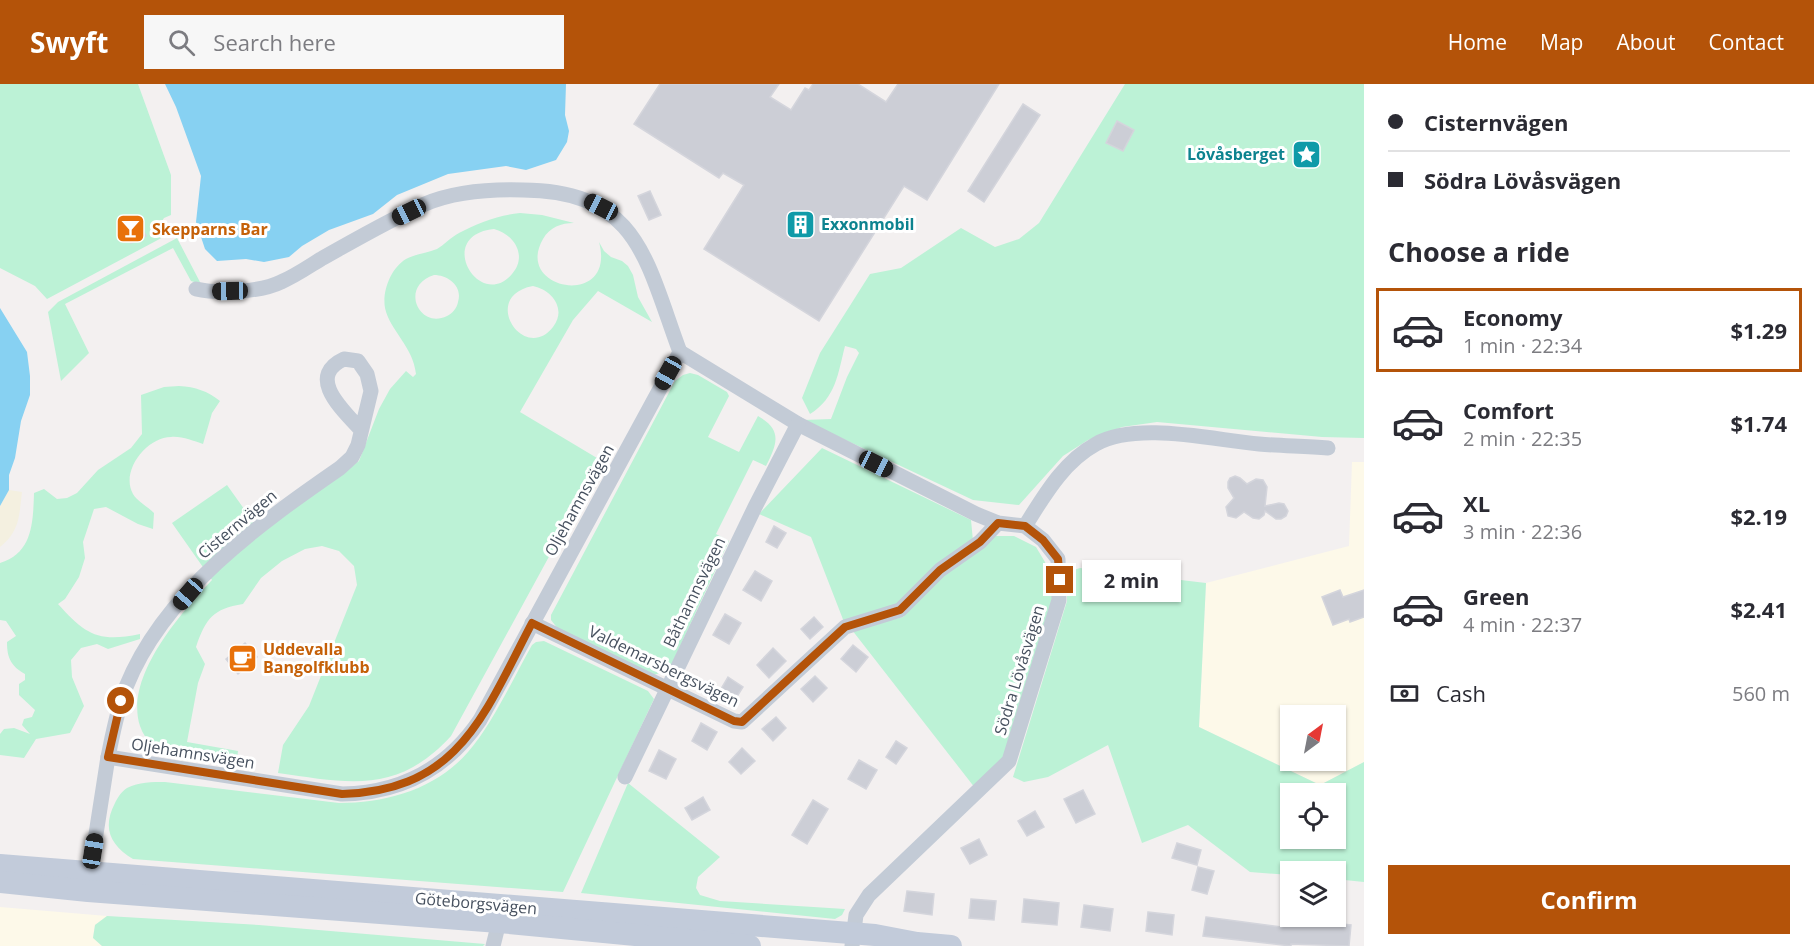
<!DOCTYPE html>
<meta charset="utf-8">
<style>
body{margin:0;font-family:"Open Sans",sans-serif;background:#f7f7f7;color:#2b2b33;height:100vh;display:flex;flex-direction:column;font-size:22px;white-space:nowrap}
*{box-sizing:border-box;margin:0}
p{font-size:20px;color:#7c7c81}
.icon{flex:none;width:33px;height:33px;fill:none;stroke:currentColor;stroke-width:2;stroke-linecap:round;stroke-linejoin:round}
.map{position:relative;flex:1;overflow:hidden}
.details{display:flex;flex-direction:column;background:#fff;width:450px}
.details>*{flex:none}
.banner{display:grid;align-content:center;height:132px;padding:0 24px;background:#fff}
.needle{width:39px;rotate:32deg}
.tools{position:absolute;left:1280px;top:621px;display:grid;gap:12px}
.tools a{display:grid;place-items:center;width:66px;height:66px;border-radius:0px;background:#fff;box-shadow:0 2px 4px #0004;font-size:30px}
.end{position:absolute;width:27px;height:27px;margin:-14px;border:8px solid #b45309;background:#fff;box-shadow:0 0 0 3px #fff}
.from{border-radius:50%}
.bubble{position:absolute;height:42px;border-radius:0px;background:#fff;box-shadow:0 2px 4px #0004;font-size:20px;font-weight:700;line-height:42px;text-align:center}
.car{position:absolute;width:18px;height:36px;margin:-18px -9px;border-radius:8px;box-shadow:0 0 4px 2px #0007;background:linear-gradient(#222 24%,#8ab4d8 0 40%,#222 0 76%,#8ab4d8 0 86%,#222 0)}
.banner b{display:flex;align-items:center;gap:21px;height:57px;font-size:22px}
.banner b+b{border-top:2px solid #e1e1e2}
.banner i{width:15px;height:15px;background:#2b2b33}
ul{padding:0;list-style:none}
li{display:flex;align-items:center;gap:18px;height:84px;margin:0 12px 9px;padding:0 12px;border:3px solid transparent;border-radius:0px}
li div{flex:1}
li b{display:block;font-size:22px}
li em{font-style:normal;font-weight:700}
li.selected{border-color:#b45309}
li>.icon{width:54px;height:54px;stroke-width:1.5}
h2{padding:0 24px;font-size:27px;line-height:72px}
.pay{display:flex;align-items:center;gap:15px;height:66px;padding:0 24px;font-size:22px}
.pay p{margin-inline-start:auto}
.cta{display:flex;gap:12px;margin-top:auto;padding:12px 24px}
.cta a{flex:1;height:69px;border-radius:0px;background:#b45309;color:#fff;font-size:24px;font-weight:700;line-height:69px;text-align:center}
header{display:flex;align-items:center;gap:36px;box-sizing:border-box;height:84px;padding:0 30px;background:#b45309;color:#fff}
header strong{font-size:28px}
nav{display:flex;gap:33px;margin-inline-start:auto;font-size:21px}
.search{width:420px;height:54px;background:#f7f7f7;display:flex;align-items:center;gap:15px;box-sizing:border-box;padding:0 21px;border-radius:0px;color:#7c7c81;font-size:22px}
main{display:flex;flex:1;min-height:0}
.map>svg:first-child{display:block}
</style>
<header>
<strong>Swyft</strong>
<div class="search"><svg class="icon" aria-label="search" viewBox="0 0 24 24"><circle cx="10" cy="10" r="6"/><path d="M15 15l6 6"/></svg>Search here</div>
<nav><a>Home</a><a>Map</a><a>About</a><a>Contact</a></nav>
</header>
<main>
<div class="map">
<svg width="1364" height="862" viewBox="0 0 1364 862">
<rect width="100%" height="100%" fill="#f3f0f0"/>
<!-- commercial -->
<g fill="#fdf9e9" fill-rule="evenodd">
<path d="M1352,378H1364V678L1320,701L1199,643L1206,499L1349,462ZM1290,632H1335V676H1290Z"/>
<path d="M0,823L107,832L95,841L93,853L102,862H0Z"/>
</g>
<!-- green -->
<g fill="#bcf2d6" fill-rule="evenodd">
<path d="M0,0H138L171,91V131L164,134L162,137L169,150L47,215L35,202L0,184Z"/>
<path d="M1125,0H1364V354L1322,353L1157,338L1122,343L1088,356L1063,372L1019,421L973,416L803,336L831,335L847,293L859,269L856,265L845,262C838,289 836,314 810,330L802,314L820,269L870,190L901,184L961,144L995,163L1019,155L1039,139Z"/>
<path d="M520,129L542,131L574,139C561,139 550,143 543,155C513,207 617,225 599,158L604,167L611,173L622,177L628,182L633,191L638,213L652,238L598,207L573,236L520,328L597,374L599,381L451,652C397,711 349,699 278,689L283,661L309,622L357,501L354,482L339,467L322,462L305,465L282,477L261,494L243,520C213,525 206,534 196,563L205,580L198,599L187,658L238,667L236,682C217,679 189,678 172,673C158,668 145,657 140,642C124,593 181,529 212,496L172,439L227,401L257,443L275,438L359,377L379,325L390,305L406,287L413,293L416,290C413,262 390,247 385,224C382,207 391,184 406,175C415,170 427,169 437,165C444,161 451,153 459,149C478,139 499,131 520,129ZM494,145C514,150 528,172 512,190C479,228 434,151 494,145ZM434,191C448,191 463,202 458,218C457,224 452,230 447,232C419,246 399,202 434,191ZM533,202C552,206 567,225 553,243C524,280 479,212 533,202Z"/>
<path d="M177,154L201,200L191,197L173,164L65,220L89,269L61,297L48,228L58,218Z"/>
<path d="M690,289L698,291L727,308L729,312L708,353L739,368L758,332C783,346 777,360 766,382L753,376L716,450L729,457L669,586L654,591L558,545L551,536V531L675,297L683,291Z"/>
<path d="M179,302C196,303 207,307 220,317L212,329L203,360C193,357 182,352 171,353C147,353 120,387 133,410C137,417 148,423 154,429L153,445L138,440L106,423L94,425L83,458L85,474L79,493L65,515L58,520C85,550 98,559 140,550V555L108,565L97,560L81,564L71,576L72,593L84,622L70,649L36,655L24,674L0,671V650L4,645L14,644L30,650L22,641L24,635L32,633L35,626L19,611V600L25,596V590C11,582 7,574 7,558L16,552L6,537L0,536V479C33,469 33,438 34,409L44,405L57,415L67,414L77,409L98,386L131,364L142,350L141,311L164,303Z"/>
<path d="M822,364L971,436L973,457L901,521L844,538L811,453L759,430Z"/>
<path d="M996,452H1014L1036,463L1045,478L1053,512L1005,674L975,704L852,546L903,533L945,489Z"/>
<path d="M1080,484L1206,499L1199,643L1320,701L1364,678V798L1335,795V788H1290V791L1250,788L1188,741L1142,759L1108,661L1048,693L1024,698L1013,693L1067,517V488ZM1290,710H1335V754H1290Z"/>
<path d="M544,557L648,607L654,615L563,808L133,775C110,761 102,744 115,719C118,713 121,708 127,704C139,698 152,698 165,698L339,719C387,719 436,705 468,668C492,641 514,593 532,561L536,558Z"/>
<path d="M628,699L720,773L698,793L696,804L700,811L720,817L845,825L842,831L835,835L581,809Z"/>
<path d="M107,832L259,841L485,860L483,862H102L93,854L95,841Z"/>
</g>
<!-- sand -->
<path fill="#f4f0e0" d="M9,406L22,408C19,432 20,447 0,463V422Z"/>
<!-- water -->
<g fill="#87d1f2">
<path d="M165,0H566L565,31L569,47L567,58L556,76L526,86L506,82L448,90L397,111L373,130L329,146L302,162L289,173L264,178L246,175L217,177L205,165L196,138L201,92L176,23Z"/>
<path d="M0,224L27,268L30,292V311L21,337L15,374L9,391V406L0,422Z"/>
</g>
<!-- building -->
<g fill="#ccced6" stroke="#d4d5dc" stroke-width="1.5">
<path d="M660,0H779L770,13L791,26L805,4L809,6L813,0H858L886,18L898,0H999L927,116L904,102L819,237L704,165L744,101L723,89L719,94L634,40Z"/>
<path d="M1023,20L1040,31L984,118L968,107Z"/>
<path d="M1117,37L1134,46L1123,67L1106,59Z"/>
<path d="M650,107L661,131L649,136L638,112Z"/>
<path d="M135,132L146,152L131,159L120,139Z"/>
<path d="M1235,392L1240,394L1247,400L1256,395L1263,396L1267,403L1265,422L1279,419L1284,420L1288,427L1286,432L1281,435H1276L1265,427L1264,431L1259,435L1253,434L1244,428L1236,434L1228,432L1226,423L1234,414L1228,404V398L1230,394Z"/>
<path d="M774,442L786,449L777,464L766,458Z"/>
<path d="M755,487L772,497L761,517L743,506Z"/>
<path d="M1340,506L1343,513L1364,506V533L1350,538L1349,535L1333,541L1322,513Z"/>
<path d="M725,530L741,539L729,560L713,551Z"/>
<path d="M814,533L823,543L810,555L801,545Z"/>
<path d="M245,559L257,573L238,590L226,575Z"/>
<path d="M853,561L868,573L856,588L841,575Z"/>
<path d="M773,564L786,577L769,594L757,581Z"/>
<path d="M815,592L827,604L813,618L801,605Z"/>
<path d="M728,593L743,603L733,619L718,610Z"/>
<path d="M776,633L786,644L773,657L762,645Z"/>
<path d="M701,639L717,648L707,666L692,657Z"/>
<path d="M896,657L907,664L896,680L886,673Z"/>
<path d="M742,664L755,677L741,690L729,678Z"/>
<path d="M659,666L676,675L666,695L649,687Z"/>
<path d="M859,676L877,686L866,705L848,695Z"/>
<path d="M1083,706L1095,730L1076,739L1064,715Z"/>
<path d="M703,713L710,726L692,736L685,724Z"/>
<path d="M813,716L828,725L807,760L792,751Z"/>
<path d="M1035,727L1044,743L1027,752L1018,737Z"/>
<path d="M979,755L987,771L970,780L961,764Z"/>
<path d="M1177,759L1201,766L1197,781L1172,774Z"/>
<path d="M1198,783L1214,787L1207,810L1192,806Z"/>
<path d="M907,807L934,810L932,831L904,827Z"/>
<path d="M971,815L996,817L994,836L969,834Z"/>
<path d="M1024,815L1059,819L1057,841L1022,838Z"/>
<path d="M1084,821L1113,825L1110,847L1081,843Z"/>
<path d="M1148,828L1174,831L1172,851L1146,847Z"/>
<path d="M1206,833L1282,843L1284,834L1351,841L1349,862L1291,860V862L1203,852Z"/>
</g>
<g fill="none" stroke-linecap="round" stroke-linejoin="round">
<!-- street -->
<g stroke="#c3cbd6" stroke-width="15">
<path d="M680,268L798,340L976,430L998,439L1025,442L1043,456L1058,475L1059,516L1009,677L869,811L856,831L852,862"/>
<path d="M1025,442C1044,412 1063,378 1096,360C1137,337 1213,356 1259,360C1282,362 1305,362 1328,364"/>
<path d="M532,539L734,637L742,638L845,543L900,526L940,486L980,458L998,439"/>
<path d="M108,673C113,649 117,626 126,603C164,508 259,440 340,384L352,373L358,361L371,307L367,290L358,277L344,275C305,293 344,327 361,346"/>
<path d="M625,693L755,423L798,340"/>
<path d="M89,795L108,673L342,710C401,709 447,685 480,636L680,268C646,177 639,107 523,106C490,105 456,107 425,120C389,136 355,156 321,175C308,183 295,192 281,198C261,208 218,210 196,205"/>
<path d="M493,862L499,838"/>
</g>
<!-- secondary -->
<g stroke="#c2cbda" stroke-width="22">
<path d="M0,781L875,851L917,859L951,862"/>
<path d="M0,798L88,807L499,838L750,862"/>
</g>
</g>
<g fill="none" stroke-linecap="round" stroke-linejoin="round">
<!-- route -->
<path stroke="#b45309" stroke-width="8" d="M121,617L108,673L342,710C460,707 485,628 532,539L734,637L742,638L845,543L900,526L940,486L980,458L998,439L1025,442L1043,456L1058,475L1060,496"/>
</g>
<!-- icons -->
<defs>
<symbol id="sight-square" viewBox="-11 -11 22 22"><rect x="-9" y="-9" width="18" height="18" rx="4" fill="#0f9aa8" stroke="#fff"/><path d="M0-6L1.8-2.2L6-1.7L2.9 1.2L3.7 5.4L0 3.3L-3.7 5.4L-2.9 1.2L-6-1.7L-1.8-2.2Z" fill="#fff"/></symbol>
<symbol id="building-square" viewBox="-11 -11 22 22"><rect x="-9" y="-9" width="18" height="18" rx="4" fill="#0f9aa8" stroke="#fff"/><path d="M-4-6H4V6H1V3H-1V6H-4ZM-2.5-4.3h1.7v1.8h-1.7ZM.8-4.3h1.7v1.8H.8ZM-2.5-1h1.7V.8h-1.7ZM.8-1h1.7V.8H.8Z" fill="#fff"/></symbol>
<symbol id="bar-square" viewBox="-11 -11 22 22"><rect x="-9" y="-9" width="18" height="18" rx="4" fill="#e8710a" stroke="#fff"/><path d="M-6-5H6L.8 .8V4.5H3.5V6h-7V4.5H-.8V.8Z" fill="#fff"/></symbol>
<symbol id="cafe-square" viewBox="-11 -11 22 22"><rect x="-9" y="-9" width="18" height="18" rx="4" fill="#e8710a" stroke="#fff"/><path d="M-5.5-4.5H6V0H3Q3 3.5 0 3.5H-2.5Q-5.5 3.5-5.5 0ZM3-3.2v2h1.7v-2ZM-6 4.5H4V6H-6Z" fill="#fff"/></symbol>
</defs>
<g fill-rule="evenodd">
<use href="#sight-square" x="1290" y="54" width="33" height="33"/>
<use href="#building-square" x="784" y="124" width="33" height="33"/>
<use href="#bar-square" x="114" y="128" width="33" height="33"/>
<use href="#cafe-square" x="226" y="558" width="33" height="33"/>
</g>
<g text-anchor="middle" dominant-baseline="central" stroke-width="6" stroke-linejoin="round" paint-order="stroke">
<!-- culture labels -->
<g font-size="16" font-weight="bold" fill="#0d838f" stroke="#fff" text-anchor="end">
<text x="1285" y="70">Lövåsberget</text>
<text x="821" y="140" text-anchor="start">Exxonmobil</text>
</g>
<!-- food labels -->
<g font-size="16" font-weight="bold" fill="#c56008" stroke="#fff" text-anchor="start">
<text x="152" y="145">Skepparns Bar</text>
<text x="263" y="565">Uddevalla<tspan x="263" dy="18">Bangolfklubb</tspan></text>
</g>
<!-- street labels -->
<g font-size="16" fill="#47515f" stroke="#fff">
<text transform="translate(579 416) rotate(-61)">Oljehamnsvägen</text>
<text transform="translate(237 440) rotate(-40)">Cisternvägen</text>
<text transform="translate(694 508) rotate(-64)">Båthamnsvägen</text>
<text transform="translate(664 582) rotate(26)">Valdemarsbergsvägen</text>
<text transform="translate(1019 586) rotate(-73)">Södra Lövåsvägen</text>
<text transform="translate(193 669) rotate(9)">Oljehamnsvägen</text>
<text transform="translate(476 819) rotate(5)">Göteborgsvägen</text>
</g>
</g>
</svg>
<div class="tools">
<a><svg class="needle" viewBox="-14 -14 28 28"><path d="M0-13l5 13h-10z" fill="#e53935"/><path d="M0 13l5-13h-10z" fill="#7c7c81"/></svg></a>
<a><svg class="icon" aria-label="locate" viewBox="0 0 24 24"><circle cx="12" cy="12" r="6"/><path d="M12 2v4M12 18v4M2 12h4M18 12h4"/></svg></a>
<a><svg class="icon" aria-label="layers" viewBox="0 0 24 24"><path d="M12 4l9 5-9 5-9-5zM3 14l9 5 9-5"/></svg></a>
</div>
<i class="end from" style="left:121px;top:617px"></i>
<i class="end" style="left:1060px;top:496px"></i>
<div class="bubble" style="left:1082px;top:476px;width:99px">2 min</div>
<i class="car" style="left:601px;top:123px;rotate:297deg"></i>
<i class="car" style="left:409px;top:128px;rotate:244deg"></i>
<i class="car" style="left:230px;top:207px;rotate:269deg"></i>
<i class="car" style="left:668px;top:289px;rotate:209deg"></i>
<i class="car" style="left:876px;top:380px;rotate:117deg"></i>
<i class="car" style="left:188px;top:510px;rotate:221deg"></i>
<i class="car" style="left:93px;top:767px;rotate:9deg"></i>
</div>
<section class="details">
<div class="banner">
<b><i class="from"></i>Cisternvägen</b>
<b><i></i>Södra Lövåsvägen</b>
</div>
<h2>Choose a ride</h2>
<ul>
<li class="selected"><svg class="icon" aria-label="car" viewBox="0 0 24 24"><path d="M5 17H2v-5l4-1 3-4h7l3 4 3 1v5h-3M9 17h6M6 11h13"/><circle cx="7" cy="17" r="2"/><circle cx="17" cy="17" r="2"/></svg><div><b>Economy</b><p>1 min · 22:34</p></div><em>$1.29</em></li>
<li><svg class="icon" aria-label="car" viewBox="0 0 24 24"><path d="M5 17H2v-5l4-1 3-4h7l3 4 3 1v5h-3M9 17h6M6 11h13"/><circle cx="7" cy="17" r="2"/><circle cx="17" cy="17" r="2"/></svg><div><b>Comfort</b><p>2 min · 22:35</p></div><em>$1.74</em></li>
<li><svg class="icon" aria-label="car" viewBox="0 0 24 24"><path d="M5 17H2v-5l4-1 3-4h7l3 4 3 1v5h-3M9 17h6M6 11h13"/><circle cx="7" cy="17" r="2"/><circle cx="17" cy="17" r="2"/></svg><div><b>XL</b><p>3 min · 22:36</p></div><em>$2.19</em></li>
<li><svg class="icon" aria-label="car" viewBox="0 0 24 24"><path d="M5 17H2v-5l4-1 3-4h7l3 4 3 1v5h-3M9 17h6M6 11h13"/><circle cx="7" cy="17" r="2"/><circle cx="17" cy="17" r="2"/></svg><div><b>Green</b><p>4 min · 22:37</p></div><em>$2.41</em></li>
</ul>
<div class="pay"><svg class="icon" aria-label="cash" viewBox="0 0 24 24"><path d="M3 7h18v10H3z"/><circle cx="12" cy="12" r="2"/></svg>Cash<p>560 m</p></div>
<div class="cta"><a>Confirm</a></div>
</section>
</main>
